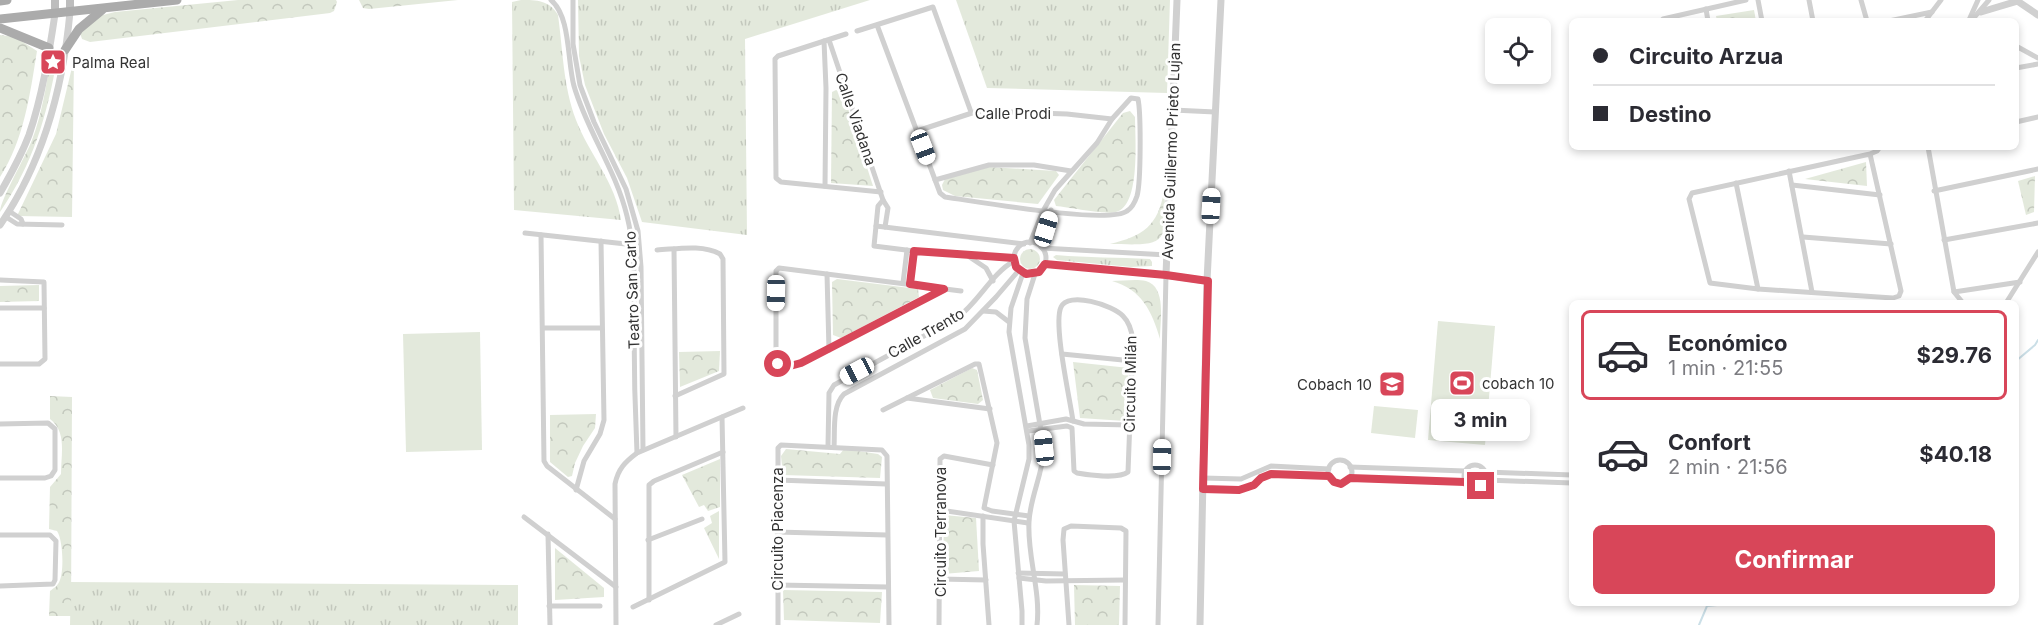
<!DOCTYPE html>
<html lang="es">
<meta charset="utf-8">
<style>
body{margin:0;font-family:Inter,sans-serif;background:#f2f2f3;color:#2b2b33;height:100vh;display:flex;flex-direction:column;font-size:22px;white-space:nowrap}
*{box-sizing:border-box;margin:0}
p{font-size:20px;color:#7c7c81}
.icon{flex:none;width:33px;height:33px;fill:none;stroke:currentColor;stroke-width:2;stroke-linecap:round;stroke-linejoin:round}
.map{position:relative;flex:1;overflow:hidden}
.drawer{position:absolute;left:1569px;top:300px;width:450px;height:306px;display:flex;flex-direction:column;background:#fff;border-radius:9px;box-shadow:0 3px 9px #0003}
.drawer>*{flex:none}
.banner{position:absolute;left:1569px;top:18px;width:450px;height:132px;border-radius:9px;box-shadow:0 3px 9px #0003;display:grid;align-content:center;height:132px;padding:0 24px;background:#fff}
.controls{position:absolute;left:1485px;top:18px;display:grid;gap:12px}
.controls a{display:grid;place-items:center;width:66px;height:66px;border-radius:9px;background:#fff;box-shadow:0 3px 9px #0003;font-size:30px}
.end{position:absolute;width:27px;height:27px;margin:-14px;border:8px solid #d84659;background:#fff;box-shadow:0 0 0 3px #fff}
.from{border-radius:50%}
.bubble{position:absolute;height:42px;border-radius:9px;background:#fff;box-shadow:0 3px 9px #0003;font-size:20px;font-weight:700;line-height:42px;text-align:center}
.car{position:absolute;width:18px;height:36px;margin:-18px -9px;border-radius:8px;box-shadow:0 0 4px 2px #0007;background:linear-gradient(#fff 24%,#345 0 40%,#fff 0 76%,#345 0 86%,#fff 0)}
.banner b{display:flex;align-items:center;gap:21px;height:57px;font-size:22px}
.banner b+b{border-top:2px solid #e1e1e2}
.banner i{width:15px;height:15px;background:#2b2b33}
ul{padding:10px 0 0;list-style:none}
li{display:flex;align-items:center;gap:18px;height:90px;margin:0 12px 9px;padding:0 12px;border:3px solid transparent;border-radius:9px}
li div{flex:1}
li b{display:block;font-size:22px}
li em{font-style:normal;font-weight:700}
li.selected{border-color:#d84659}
li>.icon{width:54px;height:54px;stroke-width:1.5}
.cta{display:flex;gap:12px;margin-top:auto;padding:12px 24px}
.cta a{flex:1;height:69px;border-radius:9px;background:#d84659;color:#fff;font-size:24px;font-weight:700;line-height:69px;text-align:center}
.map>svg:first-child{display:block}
</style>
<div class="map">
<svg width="2038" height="625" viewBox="0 0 2038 625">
<defs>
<pattern id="grass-tufts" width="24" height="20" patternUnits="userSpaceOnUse" patternTransform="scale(1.5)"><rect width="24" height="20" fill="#e3e9dc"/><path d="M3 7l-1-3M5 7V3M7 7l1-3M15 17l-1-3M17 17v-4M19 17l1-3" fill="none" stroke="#c3c8bd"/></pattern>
<pattern id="park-crowns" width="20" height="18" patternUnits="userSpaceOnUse" patternTransform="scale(1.5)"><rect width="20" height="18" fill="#e3e9dc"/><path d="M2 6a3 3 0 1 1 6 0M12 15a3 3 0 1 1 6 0" fill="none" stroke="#c3c8bd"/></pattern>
</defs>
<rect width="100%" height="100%" fill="#fff"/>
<!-- grass -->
<g fill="url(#grass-tufts)">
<path d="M521,0C537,0 549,0 558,15C563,51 563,85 576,120C589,154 616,183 621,220L514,210L512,2Z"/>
<path d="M578,0H870L745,39L747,235L642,222L627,178L604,134L585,85L579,56Z"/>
<path d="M956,0H1170L1167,93L987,88Z"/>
<path d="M1056,255C1088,258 1118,257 1150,259L1152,262V266L1131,267L1057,260L1053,257Z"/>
<path d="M71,582L518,585V625H70Z"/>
</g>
<!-- park -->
<g fill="url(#park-crowns)">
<path d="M238,0H336L337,2L334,11L330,13L90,42L82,39L80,33L95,17L115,12Z"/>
<path d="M359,0H458L369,9L363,8Z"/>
<path d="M1754,10L1756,21H1717L1716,16Z"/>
<path d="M0,35L15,37L37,51C30,94 24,140 0,177Z"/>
<path d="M51,58L57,59C47,116 33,164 0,212C0,200 26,156 32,140C42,114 46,86 51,58Z"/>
<path d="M74,59L72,217L17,216L56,134Z"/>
<path d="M836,90L843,93L873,186L831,183L832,92Z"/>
<path d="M1130,111L1135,117C1135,138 1141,206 1116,212C1105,215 1069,207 1056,206L1054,200L1123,113Z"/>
<path d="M1866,162L1867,186L1805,179Z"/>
<path d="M989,167L1056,171L1059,175L1038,204L955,196L943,190L942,185L945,179Z"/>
<path d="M2035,176L2034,212L2026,215L2018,181Z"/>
<path d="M1164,191C1169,248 1162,245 1110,244C1143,236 1158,226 1164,191Z"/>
<circle cx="1030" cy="259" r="10"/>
<path d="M837,279L918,289L919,297L841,338L833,335L832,282Z"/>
<path d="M1112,281C1122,281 1136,279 1146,281C1167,287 1160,322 1160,339C1152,311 1141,289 1112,281Z"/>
<path d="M39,285V301L0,302V286Z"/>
<path d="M720,351L719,371L680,387L679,352Z"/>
<path d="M1073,362L1129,368L1125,421L1080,418Z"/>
<path d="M972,368L977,370L983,400L978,404L933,398L930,390Z"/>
<path d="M50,396L72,397L71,616H49L50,591C54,588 58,586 60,580C64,570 63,540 57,531L49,529L50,487L61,474C61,454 67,432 50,419Z"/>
<path d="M596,414L595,428L583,446L575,463L572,476L568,477L550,462V415Z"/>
<path d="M786,449L840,454L844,449L878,454L882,457L880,478L783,475L781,456Z"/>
<path d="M720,459V507L708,511L704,505L699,507L682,475Z"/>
<path d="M719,511V559L704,528L712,523L710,516Z"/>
<path d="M944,515L976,518L979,571L943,574Z"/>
<path d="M555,548L604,588V597L555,600Z"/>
<path d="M1074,585L1120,586L1119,625H1075Z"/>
<path d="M783,590L882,592L880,623L784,620Z"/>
</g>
<!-- garden -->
<g fill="#e3e9dc">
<path d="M1438,321L1495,326L1485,445L1428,440Z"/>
<path d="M480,332L482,450L406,452L403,334Z"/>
<path d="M1374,406L1418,410L1415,438L1371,433Z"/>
</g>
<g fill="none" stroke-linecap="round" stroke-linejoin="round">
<!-- stream -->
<g stroke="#cbdfe7" stroke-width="2">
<path d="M2016,361L2035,345L2038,340"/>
<path d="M1699,625L1707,606L1737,603"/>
</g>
<!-- minor -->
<g stroke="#d0d0d0" stroke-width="5">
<path d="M551,0C571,17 567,61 574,86C587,131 616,170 627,216C636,252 634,289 634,325C634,368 635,410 637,453"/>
<path d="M573,0V44L580,85L594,122L626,189L638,231L641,267L643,450"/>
<path d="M1758,0L1762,21"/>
<path d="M1809,0L1813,21"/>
<path d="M1861,0L1867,21"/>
<path d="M1706,9L1708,21"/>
<path d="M1969,20L1978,0"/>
<path d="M1661,21L1663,19L1746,0"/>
<path d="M1889,21L1932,12"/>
<path d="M1925,21L1941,0"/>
<path d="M1971,21L1989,0"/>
<path d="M877,25L940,193L945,197C975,201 1108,225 1127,211C1132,208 1135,202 1137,196C1141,182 1141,113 1138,99L1131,98L1112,119L1097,143L1055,190L1043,211L1030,243"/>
<path d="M857,31L933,7L971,112"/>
<path d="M846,34L778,56L775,59L776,178L781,182L881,192"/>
<path d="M829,40L883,200L888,208L885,227"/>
<path d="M824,41L826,88L825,186"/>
<path d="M2016,46L2038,58"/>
<path d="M2016,68L2038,64"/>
<path d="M1173,110L1215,112"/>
<path d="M2016,122L2038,117"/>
<path d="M917,131L978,111L1067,114L1112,119"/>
<path d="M1928,147L1954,292L1963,303"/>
<path d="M1870,154L1901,291L1899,296L1893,298L1758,289L1710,283L1689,199L1692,193L1870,154L1877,151L1880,147"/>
<path d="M1789,171L1812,292"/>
<path d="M935,180L989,165H1034L1071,171"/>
<path d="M1736,183L1758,289"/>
<path d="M1792,185L1880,195"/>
<path d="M1934,191L2038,169"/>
<path d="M883,200L878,206L874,246L914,251L1014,258"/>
<path d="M9,211L21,219L23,224"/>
<path d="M6,217L17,224L62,225"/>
<path d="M876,226L1024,244"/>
<path d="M525,233L635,245"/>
<path d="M541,235L544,461L547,466L615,519"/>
<path d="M1803,237L1891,244"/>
<path d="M1944,240L2038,223"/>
<circle cx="1030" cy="258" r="16"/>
<path d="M1041,247L1051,210"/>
<path d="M1042,248L1167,255"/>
<path d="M674,249L676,437"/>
<path d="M657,250C677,249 702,244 720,254L723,259L724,374L675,396"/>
<path d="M968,256L986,268L993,281"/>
<path d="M1045,265L1166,275L1158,625"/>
<path d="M827,274L829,350"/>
<path d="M1035,274L1027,299L1025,338L1044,448C1043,474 1030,497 1029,522C1027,556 1041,591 1037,625"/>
<path d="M0,280L44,282L45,359L39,364H0"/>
<path d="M903,283L907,250"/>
<path d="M910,284L914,251"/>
<path d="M944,289L801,363C793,366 782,368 776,361V271L779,268L961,291"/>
<path d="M1954,292L2020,282"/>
<path d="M2006,303L2038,252"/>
<path d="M0,308H44"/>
<path d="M983,311L996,312L1009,322"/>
<path d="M543,328H601"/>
<path d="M1062,354L1133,361"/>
<path d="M907,398L990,409"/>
<path d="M883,410L975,364H979L997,443L984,508L992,511L1029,516"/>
<path d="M0,424L48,423L55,429V470L51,476L45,478H0"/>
<path d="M1027,426L1066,419L1084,424L1129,425"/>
<path d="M1028,431L1067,426L1072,428L1074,471L1077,473C1089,475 1119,479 1128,472L1133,341C1132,332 1129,322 1123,316C1113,305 1068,291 1061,307C1053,324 1070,399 1073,421"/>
<path d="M828,446L829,393L834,385L957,318C979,302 991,274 1014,261"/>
<path d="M834,447C835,430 832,406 844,394L965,329L996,297L1019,270"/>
<circle cx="1340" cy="472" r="12"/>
<circle cx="1475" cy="476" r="11"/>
<path d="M1350,467L1465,471"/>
<path d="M1486,472L1572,475"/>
<path d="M1203,478L1241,479L1271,466L1329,469"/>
<path d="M1350,478L1465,482"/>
<path d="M778,480L886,484"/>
<path d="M1486,480L1572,483"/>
<path d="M1203,489L1239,491L1254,485L1261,478L1271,474L1329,476"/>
<path d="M576,490L584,461L600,434L604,420L601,241"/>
<path d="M940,510L1028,523"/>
<path d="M983,516V544L989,625"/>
<path d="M524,517L616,587"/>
<path d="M777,532L887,535"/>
<path d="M548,534L550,625"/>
<path d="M0,535H50L56,541L55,580L53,584L0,586"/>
<path d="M648,540L702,519"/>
<path d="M1018,573L1065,574"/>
<path d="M1019,578L1046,581L1125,580"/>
<path d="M940,579L986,580"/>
<path d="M777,585L888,587"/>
<path d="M649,600V485L654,481L723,452"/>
<path d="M549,606H600"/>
<path d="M633,607L725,562L722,417"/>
<path d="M616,625L615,484C618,469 625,462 637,453L743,408"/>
<path d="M716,625L739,614"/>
<path d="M778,625V448L781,445L882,450L887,456L889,625"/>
<path d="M939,625L940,459L944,456L993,465"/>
<path d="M1022,625V611L1014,521L1029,459V445L1009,332L1011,308L1023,273"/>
<path d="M1069,625L1063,540L1064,529L1071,526L1121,528L1126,531L1125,625"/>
</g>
<!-- tertiary -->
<g stroke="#d0d0d0" stroke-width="7">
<path d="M1177,0L1166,275L1207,281"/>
<path d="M2016,0L2038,15"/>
<path d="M1981,12L2018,1"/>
<path d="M0,193C11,174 21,156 29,135C42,97 49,54 55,14"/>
<path d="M0,225C44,161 63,88 70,12"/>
<path d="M1200,625L1207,281L1221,0"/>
</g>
<!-- secondary -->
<g stroke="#bdbdbd" stroke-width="8">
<path d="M70,12V0"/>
<path d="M55,14V0"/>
</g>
<!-- primary -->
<g stroke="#ababab" stroke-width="9">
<path d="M0,1L7,0"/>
<path d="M0,19L177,0"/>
<path d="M0,28L49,48"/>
<path d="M65,50L79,29L102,10"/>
</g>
</g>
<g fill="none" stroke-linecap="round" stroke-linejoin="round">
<!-- route -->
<path stroke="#d84659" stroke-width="8" d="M778,364L790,366L801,363L944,289L910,284L914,251L1014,258L1016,267L1026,274L1039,272L1045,264L1166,275L1208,281L1203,489L1239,490L1254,485L1261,478L1271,474L1329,476L1334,482L1341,484L1350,478L1465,482L1470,487L1481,486"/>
</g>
<!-- icons -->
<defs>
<symbol id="sight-square" viewBox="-11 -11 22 22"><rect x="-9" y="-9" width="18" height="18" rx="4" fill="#d84659" stroke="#fff"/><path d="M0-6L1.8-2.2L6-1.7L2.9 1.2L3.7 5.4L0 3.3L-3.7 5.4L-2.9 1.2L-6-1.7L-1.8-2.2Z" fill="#fff"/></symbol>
<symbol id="stadium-square" viewBox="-11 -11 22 22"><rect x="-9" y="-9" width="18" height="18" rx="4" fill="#d84659" stroke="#fff"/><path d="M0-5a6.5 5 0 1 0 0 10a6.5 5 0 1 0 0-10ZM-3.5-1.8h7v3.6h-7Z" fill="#fff"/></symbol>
<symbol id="school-square" viewBox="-11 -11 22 22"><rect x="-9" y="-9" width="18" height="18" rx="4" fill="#d84659" stroke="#fff"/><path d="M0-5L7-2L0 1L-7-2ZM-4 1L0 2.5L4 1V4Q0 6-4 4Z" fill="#fff"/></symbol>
</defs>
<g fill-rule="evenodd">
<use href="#sight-square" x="38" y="47" width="30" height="30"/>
<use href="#stadium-square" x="1447" y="368" width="30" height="30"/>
<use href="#school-square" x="1377" y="369" width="30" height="30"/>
</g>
<g text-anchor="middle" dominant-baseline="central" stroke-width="6" stroke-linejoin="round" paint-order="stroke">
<!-- poi labels -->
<g font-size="15" fill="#333" stroke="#fff" text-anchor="start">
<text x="72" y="62">Palma Real</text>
<text x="1482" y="383">cobach 10</text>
<text x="1372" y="384" text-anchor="end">Cobach 10</text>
</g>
<!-- street labels -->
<g font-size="15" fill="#333" stroke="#fff">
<text x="1013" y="113">Calle Prodi</text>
<text transform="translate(856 119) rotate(71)">Calle Viadana</text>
<text transform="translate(1171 151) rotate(-88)">Avenida Guillermo Prieto Lujan</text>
<text transform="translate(632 290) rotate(-92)">Teatro San Carlo</text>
<text transform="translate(926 333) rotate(-30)">Calle Trento</text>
<text transform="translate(1130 384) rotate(-89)">Circuito Milán</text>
<text transform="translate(777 529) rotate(-90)">Circuito Piacenza</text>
<text transform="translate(940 532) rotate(-90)">Circuito Terranova</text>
</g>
</g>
</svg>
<div class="controls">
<a><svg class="icon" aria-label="locate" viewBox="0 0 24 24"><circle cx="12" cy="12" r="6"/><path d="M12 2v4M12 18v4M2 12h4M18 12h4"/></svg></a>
</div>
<i class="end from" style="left:778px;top:364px"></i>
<i class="end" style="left:1481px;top:486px"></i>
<div class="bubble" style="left:1431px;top:399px;width:99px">3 min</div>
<i class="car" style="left:923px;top:147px;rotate:159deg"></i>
<i class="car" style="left:1211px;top:206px;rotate:3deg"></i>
<i class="car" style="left:1046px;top:229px;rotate:17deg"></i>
<i class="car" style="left:776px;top:293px;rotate:181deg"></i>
<i class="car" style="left:857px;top:371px;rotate:242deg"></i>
<i class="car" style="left:1044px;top:448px;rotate:354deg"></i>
<i class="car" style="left:1162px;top:457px;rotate:1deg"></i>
<div class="banner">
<b><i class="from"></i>Circuito Arzua</b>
<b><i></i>Destino</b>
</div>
<section class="drawer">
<ul>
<li class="selected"><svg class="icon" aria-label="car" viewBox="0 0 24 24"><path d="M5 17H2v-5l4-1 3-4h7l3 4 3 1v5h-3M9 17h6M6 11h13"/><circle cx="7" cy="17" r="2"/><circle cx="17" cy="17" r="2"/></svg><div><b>Económico</b><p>1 min · 21:55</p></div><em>$29.76</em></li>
<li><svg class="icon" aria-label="car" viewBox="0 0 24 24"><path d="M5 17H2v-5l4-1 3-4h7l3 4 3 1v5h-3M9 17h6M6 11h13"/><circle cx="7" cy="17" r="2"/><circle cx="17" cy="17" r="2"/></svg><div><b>Confort</b><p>2 min · 21:56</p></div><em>$40.18</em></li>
</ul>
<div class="cta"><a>Confirmar</a></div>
</section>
</div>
